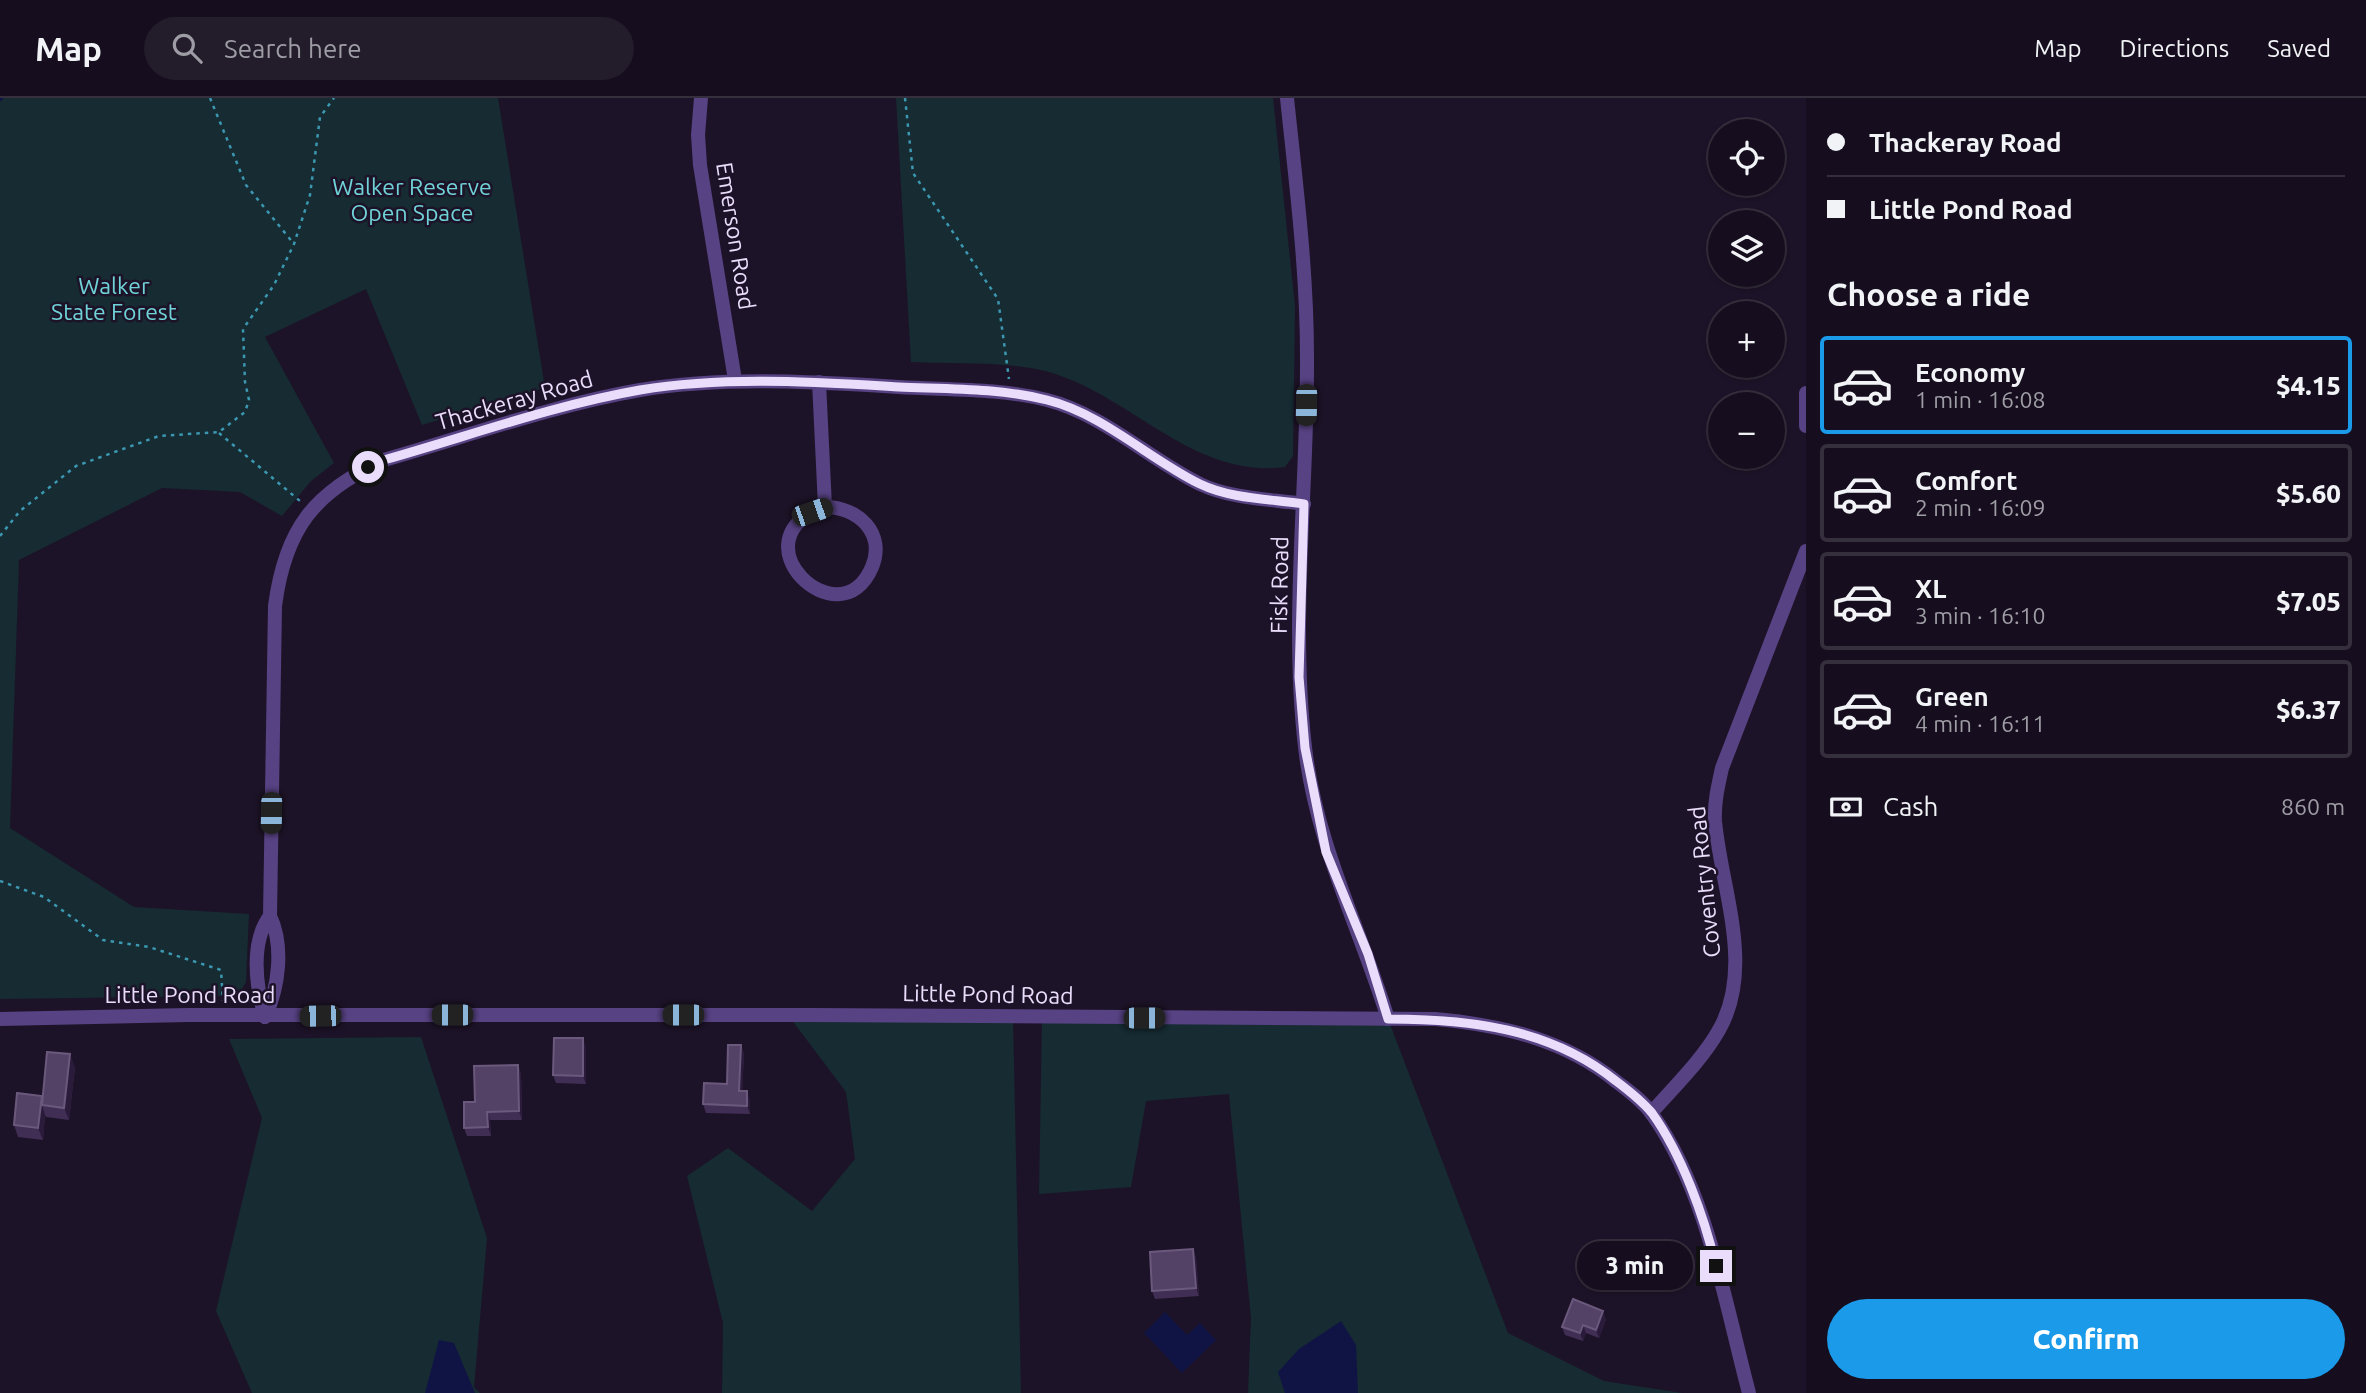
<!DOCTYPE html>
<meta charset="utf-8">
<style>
body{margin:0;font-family:Ubuntu,sans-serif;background:#231c2b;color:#f1f3f6;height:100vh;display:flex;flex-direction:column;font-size:26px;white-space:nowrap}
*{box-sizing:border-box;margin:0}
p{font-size:23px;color:#9e9ca4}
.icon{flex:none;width:38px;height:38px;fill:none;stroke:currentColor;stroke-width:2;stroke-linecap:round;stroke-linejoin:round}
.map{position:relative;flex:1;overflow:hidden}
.panel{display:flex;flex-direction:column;background:#160e1e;width:560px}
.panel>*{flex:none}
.banner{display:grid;align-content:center;height:154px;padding:0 21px;background:#160e1e}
.tools{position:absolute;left:1708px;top:21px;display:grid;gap:14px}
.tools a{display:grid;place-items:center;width:77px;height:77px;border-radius:50%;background:#160e1e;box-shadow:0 2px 5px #0004,0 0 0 2px #352e3c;font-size:35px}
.end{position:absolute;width:32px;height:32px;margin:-16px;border:9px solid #eaddfc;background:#111;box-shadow:0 0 0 4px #111}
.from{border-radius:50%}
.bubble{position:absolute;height:49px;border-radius:24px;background:#160e1e;box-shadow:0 2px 5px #0004,0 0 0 2px #352e3c;font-size:23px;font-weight:800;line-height:49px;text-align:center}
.car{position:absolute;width:21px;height:42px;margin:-21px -10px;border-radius:9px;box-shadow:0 0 5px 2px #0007;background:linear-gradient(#222 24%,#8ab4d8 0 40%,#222 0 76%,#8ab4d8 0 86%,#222 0)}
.banner b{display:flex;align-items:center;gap:24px;height:66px;font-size:26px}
.banner b+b{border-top:2px solid #352e3c}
.banner i{width:18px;height:18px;background:#f1f3f6}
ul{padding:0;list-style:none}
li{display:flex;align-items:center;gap:21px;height:98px;margin:0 14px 10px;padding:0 7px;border:4px solid #352e3c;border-radius:7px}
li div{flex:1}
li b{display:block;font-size:26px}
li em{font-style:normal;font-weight:800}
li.active{border-color:#1b9aea}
li>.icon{width:63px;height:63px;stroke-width:1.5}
h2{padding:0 21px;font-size:32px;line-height:84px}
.pay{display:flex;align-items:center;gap:18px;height:77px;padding:0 21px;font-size:26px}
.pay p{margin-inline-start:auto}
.cta{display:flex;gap:14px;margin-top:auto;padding:14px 21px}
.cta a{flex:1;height:80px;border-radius:42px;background:#1b9aea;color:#fff;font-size:28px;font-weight:800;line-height:80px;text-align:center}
header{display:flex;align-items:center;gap:42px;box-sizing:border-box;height:98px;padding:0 35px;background:#160e1e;border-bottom:2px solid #352e3c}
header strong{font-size:33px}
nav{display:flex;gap:38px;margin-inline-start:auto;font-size:24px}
.search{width:490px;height:63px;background:#231c2b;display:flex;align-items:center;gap:18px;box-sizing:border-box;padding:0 24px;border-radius:38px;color:#9e9ca4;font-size:26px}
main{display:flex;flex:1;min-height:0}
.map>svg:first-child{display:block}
</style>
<header>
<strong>Map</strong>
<div class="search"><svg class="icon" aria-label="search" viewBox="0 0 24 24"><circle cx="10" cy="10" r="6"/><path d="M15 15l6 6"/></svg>Search here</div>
<nav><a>Map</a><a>Directions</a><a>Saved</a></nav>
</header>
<main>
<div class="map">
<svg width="1806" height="1295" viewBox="0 0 1806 1295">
<rect width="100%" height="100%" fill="#1d1328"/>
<!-- green -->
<g fill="#162b32">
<path d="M0,0H498L545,290L422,327L366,191L265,239L334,365L311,383L282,418L240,394L162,390L19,462L10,730L134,809L249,816L246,884L240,895L232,898L0,901Z"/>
<path d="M896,0H1273L1295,208L1293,358L1285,369C1191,381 1130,295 1045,273C1005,263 952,266 911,264Z"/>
<path d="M788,917L1013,919L1021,1295H722L723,1225L687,1078L728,1050L812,1113L855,1061L846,994Z"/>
<path d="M1042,919L1388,921L1508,1235L1604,1283L1682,1295H1248L1251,1220L1229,996L1146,1003L1131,1089L1039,1096Z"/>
<path d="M421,939L487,1140L474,1289L480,1295H252L216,1213L262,1020L229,941Z"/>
</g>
<!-- water -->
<g fill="#101444">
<path d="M1165,1214L1187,1237L1200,1225L1216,1242L1182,1275L1144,1235Z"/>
<path d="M1341,1223L1356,1247L1358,1295H1285L1278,1274L1299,1251Z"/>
<path d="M439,1242L454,1245L475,1295H425Z"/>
</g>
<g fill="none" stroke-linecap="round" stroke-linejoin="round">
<!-- stream -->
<path stroke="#101444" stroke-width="4.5" d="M0,1L1,0"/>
<!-- path -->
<g stroke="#3c97b1" stroke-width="2.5" stroke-dasharray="3.5 5" stroke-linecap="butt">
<path d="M210,0L246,87L294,146"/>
<path d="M905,0L913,75L998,201L1009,281"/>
<path d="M219,335L300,403"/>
<path d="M0,438L20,413L76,368L159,338L219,334L245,314L249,302L245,284L243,231L274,187L294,146L310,97L320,19L334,0"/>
<path d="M0,783L44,799L103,842L149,849L221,872L223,903"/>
</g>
<!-- minor -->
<g stroke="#574283" stroke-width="14">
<path d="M701,0L698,37L700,67L735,282"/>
<path d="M1287,0C1296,86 1307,172 1307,258C1308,388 1290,520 1305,649C1316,746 1360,830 1388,921"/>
<path d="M819,284L825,409C732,441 840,545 872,469C886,435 858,409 825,409"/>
<path d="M1806,295V328"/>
<path d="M265,919C279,889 284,848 270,818L275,508C285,431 314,394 384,362C468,338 554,307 640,292C726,278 813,284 899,289C948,292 1000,290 1047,302C1103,316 1149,361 1200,386C1231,401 1271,401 1304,406"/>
<path d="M265,919C256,889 250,844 270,818"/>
<path d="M1651,1015C1674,989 1702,962 1719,932C1755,869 1721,790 1715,723C1714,705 1718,688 1722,670L1806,453"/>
</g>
<!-- tertiary -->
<path stroke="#574283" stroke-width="14" d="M0,921L188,917H811L1435,921C1501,927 1564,941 1617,984C1629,993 1643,1003 1652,1016C1707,1093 1725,1205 1749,1295"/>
</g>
<!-- wall -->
<g fill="#412e54">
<path d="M741,947L744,956L742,993L750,1002V1016L706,1015L703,1006L727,986Z"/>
<path d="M586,949V986L556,985L553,977Z"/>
<path d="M518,967L521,976L522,1022H490L491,1038H467L464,1030L475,1004Z"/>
<path d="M75,969L69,1022L46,1019L45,1017L43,1042L18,1039L14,1027Z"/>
<path d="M1193,1151L1196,1160L1199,1198L1155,1201L1152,1193Z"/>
<path d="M1606,1221L1599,1240L1586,1235L1583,1243L1565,1237L1562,1229Z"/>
</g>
<!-- shaded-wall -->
<g fill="#2b1b3b">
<path d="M583,940L586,949V986L583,978Z"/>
<path d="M741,947L744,956L742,1001L739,993Z"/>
<path d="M70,956L75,969L69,1022L64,1010Z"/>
<path d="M518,967L521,976L522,1022L519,1013Z"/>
<path d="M747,993L750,1002V1016L747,1008Z"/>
<path d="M42,998V1007L45,1017L43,1042L38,1030Z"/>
<path d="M487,1014L490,1022L491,1038L488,1029Z"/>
<path d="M1193,1151L1196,1160L1199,1198L1196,1190Z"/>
<path d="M1603,1213L1606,1221L1599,1240L1596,1232Z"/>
<path d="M1583,1227L1586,1235L1583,1243L1580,1235Z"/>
</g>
<!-- building -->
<g fill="#534166" stroke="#6b597d" stroke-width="2">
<path d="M554,940H583V978L553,977Z"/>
<path d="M728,947H741L739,993H747V1008L703,1006L704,985L727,986Z"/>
<path d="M47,954L70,956L64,1010L42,1007Z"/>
<path d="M518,967L519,1013L487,1014L488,1029L464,1030V1004H475L474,968Z"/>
<path d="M17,995L42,998L38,1030L14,1027Z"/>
<path d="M1193,1151L1196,1190L1152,1193L1150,1154Z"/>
<path d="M1573,1201L1603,1213L1596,1232L1583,1227L1580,1235L1562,1229Z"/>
</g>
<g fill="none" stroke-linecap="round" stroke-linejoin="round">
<!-- route -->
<path stroke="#eaddfc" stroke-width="9" d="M368,369L384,362C469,338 554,307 640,292C726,278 813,284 899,289C948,291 1000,290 1047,302C1103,316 1149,361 1200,386C1231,401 1270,401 1304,406L1299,579L1305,650L1326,754L1368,856L1388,921C1469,921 1550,930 1616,983C1628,992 1642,1003 1652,1015C1682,1057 1704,1118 1716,1168"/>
</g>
<g text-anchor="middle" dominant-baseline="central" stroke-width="5" stroke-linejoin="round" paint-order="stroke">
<!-- park labels -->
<g font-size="23" fill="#6fd3d7" stroke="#1d1328">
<text x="412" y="88">Walker Reserve<tspan x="412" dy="26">Open Space</tspan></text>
<text x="114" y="187">Walker<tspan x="114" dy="26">State Forest</tspan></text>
</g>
<!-- street labels -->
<g font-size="23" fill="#eaddfc" stroke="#1d1328">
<text transform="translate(736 138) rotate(81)">Emerson Road</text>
<text transform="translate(514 302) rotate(-16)">Thackeray Road</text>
<text transform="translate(1279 487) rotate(-89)">Fisk Road</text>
<text transform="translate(1704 784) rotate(-96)">Coventry Road</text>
<text x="190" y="896">Little Pond Road</text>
<text transform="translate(988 896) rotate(1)">Little Pond Road</text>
</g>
</g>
</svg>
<div class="tools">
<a><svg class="icon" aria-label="locate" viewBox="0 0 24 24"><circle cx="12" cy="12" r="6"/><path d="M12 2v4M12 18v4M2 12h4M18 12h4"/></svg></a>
<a><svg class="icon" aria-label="layers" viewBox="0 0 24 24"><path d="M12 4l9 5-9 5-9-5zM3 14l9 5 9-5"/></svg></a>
<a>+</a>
<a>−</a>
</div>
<i class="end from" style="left:368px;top:369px"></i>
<i class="end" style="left:1716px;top:1168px"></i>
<div class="bubble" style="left:1577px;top:1143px;width:116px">3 min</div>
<i class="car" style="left:1306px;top:307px;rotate:181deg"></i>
<i class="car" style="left:812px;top:414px;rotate:71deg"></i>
<i class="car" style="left:271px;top:715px;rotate:181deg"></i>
<i class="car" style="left:452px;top:917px;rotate:270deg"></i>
<i class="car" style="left:683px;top:917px;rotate:270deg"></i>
<i class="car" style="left:320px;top:918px;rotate:269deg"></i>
<i class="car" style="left:1144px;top:920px;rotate:90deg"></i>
</div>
<section class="panel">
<div class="banner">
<b><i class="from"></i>Thackeray Road</b>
<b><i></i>Little Pond Road</b>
</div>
<h2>Choose a ride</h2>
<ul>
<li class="active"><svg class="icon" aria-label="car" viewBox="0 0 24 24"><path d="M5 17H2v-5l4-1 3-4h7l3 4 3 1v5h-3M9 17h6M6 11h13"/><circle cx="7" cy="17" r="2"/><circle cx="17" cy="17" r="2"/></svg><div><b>Economy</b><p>1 min · 16:08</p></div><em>$4.15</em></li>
<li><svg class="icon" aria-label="car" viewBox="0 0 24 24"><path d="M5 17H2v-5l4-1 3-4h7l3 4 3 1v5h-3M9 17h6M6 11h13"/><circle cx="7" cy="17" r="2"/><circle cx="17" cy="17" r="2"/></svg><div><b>Comfort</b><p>2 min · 16:09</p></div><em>$5.60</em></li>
<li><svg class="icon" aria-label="car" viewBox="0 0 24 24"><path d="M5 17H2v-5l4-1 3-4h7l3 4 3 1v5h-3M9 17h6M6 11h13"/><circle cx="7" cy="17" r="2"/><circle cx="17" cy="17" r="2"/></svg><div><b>XL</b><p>3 min · 16:10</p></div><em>$7.05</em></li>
<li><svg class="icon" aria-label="car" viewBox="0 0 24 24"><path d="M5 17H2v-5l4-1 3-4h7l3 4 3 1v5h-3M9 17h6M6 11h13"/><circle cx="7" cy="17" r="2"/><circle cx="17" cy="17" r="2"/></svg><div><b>Green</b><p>4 min · 16:11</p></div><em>$6.37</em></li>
</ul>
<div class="pay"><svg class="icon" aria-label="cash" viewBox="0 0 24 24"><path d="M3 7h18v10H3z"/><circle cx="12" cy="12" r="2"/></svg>Cash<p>860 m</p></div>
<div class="cta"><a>Confirm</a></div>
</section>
</main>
